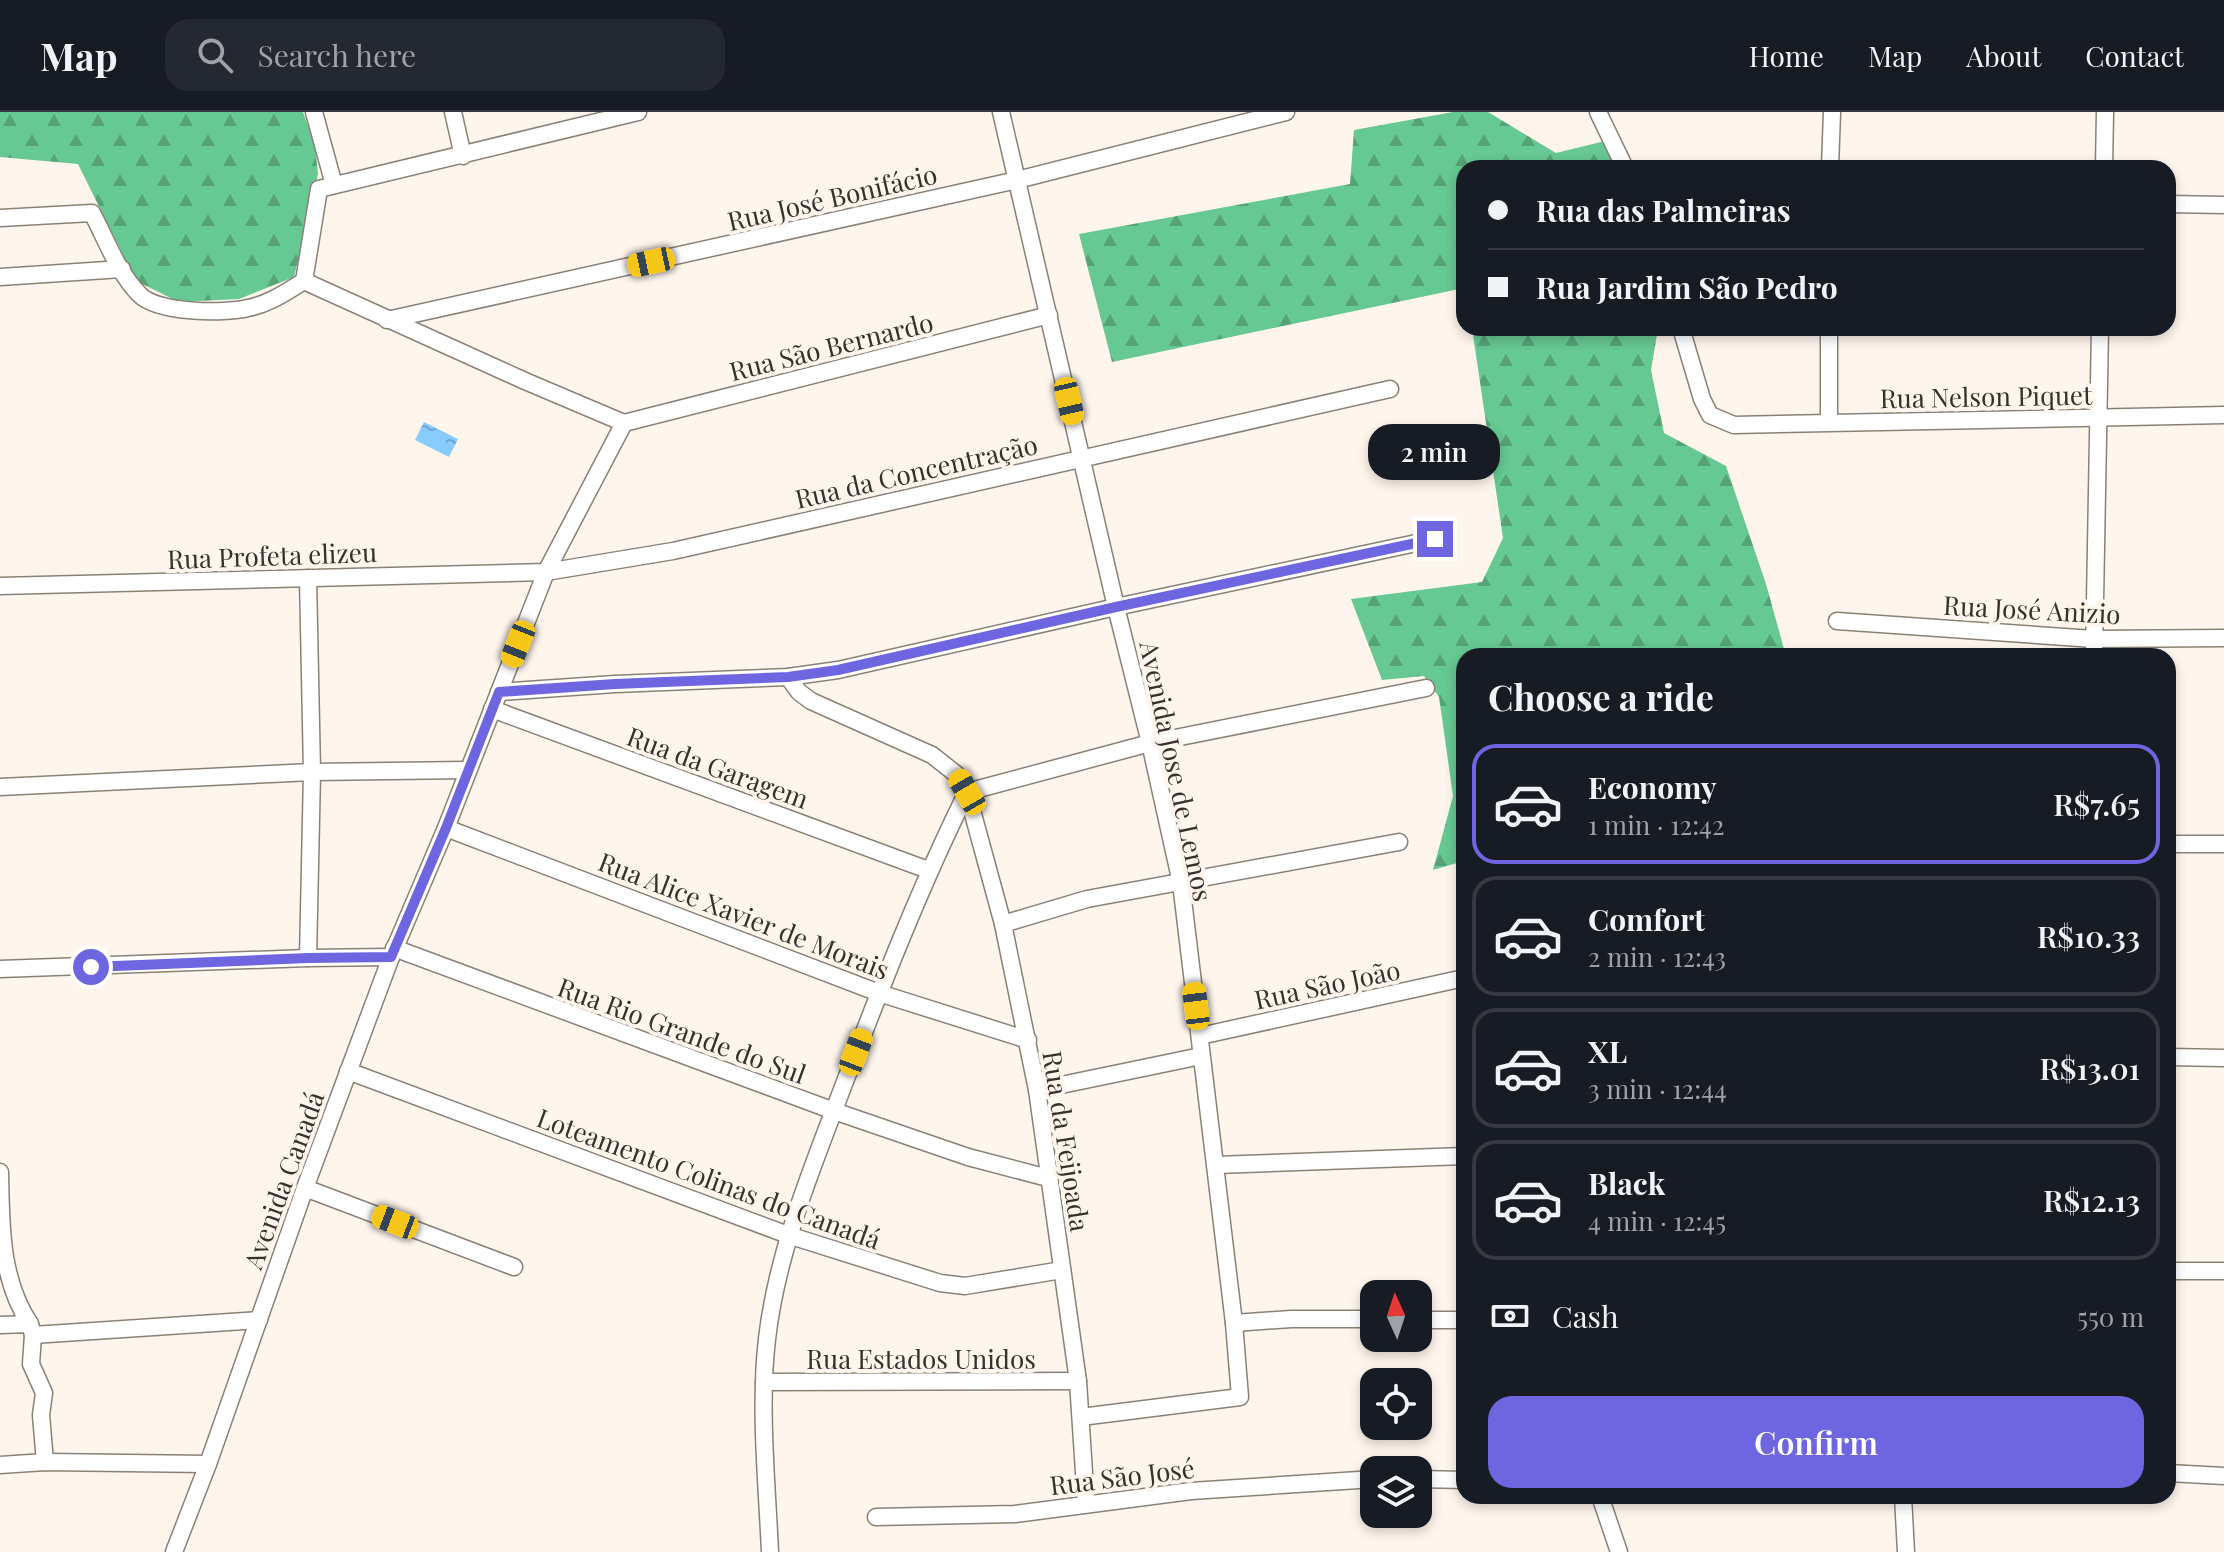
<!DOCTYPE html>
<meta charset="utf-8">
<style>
body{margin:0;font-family:"Playfair Display",serif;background:#242831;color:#f1f3f6;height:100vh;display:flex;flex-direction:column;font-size:30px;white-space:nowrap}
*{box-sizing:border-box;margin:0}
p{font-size:26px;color:#9ea1a6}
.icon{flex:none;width:44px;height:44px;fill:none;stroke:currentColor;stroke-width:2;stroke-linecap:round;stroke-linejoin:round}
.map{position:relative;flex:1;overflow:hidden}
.drawer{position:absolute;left:1456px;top:536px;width:720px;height:856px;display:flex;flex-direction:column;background:#171b24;border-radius:24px;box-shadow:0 4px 12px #0003}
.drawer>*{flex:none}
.hud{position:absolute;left:1456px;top:48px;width:720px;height:176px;border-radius:24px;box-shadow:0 4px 12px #0003;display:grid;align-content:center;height:176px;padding:0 32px;background:#171b24}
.needle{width:52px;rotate:357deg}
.controls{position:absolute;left:1360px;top:1168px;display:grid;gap:16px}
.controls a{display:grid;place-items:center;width:72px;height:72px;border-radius:16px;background:#171b24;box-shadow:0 4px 12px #0003;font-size:40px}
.end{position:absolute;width:36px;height:36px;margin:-18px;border:10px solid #6e66e0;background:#fff;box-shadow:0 0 0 4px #fff}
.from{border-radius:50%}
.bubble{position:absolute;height:56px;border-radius:24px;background:#171b24;box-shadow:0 4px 12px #0003;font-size:26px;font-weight:600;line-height:56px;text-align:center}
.car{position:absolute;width:24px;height:48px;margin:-24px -12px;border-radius:10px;box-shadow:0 0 6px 2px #0007;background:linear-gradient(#f5c518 24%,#345 0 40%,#f5c518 0 76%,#345 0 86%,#f5c518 0)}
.hud b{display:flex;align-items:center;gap:28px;height:76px;font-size:30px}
.hud b+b{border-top:2px solid #363941}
.hud i{width:20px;height:20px;background:#f1f3f6}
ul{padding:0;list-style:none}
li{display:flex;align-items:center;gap:24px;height:120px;margin:0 16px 12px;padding:0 16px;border:4px solid #363941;border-radius:24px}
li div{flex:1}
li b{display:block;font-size:30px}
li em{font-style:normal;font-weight:600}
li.on{border-color:#6e66e0}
li>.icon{width:72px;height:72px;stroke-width:1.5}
h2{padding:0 32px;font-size:36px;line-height:96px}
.pay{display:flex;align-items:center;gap:20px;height:88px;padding:0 32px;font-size:30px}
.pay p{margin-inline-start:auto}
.cta{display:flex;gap:16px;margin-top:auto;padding:16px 32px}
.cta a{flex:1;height:92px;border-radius:24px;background:#6e66e0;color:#fff;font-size:32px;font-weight:600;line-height:92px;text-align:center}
header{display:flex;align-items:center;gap:48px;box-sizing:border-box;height:112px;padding:0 40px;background:#171b24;border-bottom:2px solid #363941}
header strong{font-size:38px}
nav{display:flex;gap:44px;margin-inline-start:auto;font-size:28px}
.search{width:560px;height:72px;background:#242831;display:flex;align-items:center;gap:20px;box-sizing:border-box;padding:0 28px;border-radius:24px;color:#9ea1a6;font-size:30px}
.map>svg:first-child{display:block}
</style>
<header>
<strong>Map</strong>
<div class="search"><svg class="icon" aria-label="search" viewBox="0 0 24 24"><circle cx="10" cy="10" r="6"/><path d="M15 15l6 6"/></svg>Search here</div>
<nav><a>Home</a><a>Map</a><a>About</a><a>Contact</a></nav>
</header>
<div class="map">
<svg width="2224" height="1440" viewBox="0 0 2224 1440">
<defs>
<pattern id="forest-firs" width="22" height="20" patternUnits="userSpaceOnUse" patternTransform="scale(2)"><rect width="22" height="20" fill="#66c892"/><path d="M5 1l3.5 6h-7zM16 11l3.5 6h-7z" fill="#55a377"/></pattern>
<pattern id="water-ripples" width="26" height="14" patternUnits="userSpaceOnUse" patternTransform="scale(2)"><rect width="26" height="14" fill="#88ccfd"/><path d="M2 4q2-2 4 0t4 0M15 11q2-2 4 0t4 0" fill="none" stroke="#70a6cd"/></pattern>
</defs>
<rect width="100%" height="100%" fill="#fef5ec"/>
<!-- forest -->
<g fill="url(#forest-firs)">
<path d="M0,0H303L315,33L318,62L294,165L239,187L179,190L136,169L78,52L0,45Z"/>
<path d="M1453,0H1488L1556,41L1609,28L1619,56H1464V176L1112,250L1079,122L1350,72L1354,18Z"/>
<path d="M1472,216H1658L1651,258L1664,321L1726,354L1766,472L1786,544H1464V749L1433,758L1453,684L1439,585L1424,564L1382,568L1351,487L1482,470L1503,426Z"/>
</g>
<!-- water -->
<path fill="url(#water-ripples)" d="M424,310L458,327L449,345L415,328Z"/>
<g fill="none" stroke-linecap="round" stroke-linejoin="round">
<defs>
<g id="street">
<path d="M314,0L334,73"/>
<path d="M453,0L463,44"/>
<path d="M1001,0L1116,495L1150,631L1181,771L1234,1211L1240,1285L1081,1305"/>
<path d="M1598,0L1625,56"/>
<path d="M1830,56L1832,0"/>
<path d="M2104,56L2105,0"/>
<path d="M2168,92L2224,93"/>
<path d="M0,106L92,101C106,127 118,161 139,182C156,201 224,202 248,196C269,192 286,180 304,169"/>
<path d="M0,165L122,157"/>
<path d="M304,169L319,77L638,0"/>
<path d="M304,169L525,269L624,311"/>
<path d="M387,208L1017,68L1286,0"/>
<path d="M1681,216L1702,287L1710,303L1734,313L2224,303"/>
<path d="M1829,310V216"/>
<path d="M624,311L1049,203"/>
<path d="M308,466L312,660L308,846"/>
<path d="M0,474L546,460L673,439L1390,277"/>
<path d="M1837,509L2094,527L2224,526"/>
<path d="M2094,544L2100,216"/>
<path d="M788,565L799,580L811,589L932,643L956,662L967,680L1003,812L1037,978L1078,1269L1086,1391"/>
<path d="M499,580L615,572L788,565L838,558L1116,495L1435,427"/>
<path d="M492,597L928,758"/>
<path d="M0,675L312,660L467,658"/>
<path d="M967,680L1150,631L1426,576"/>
<path d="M446,716L879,881L1028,928"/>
<path d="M2168,732H2224"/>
<path d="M1003,812L1087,787L1399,730"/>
<path d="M394,836L834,999L968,1045L1048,1066"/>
<path d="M0,857L308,846L391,845"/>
<path d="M1200,924L1464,866"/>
<path d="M2168,945L2224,946"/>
<path d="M348,959L788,1123L940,1171L965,1174L1062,1158"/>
<path d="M1037,978L1201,944"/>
<path d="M1216,1053L1464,1044"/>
<path d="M0,1060C1,1112 0,1167 30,1212"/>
<path d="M305,1076L514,1155"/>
<path d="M2168,1159H2224"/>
<path d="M1418,1208H1464"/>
<path d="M1234,1211L1291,1207H1374"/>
<path d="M0,1213L30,1212L33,1223L259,1208"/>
<path d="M33,1223L31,1252L44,1281L41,1303L45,1350"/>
<path d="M764,1270L1078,1269"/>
<path d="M0,1353L45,1350L208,1352"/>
<path d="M2168,1361L2224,1364"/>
<path d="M1418,1367L1464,1368"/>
<path d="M1600,1384L1619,1440"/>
<path d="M1903,1384L1906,1440"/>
<path d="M876,1405L1015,1402L1191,1379L1374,1367"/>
<path d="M174,1440L208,1352L305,1076L391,845L446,716L546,460L624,311"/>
<path d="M770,1440C767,1373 759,1294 767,1227C777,1139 813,1054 844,972C882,873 920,775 967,680"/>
</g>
</defs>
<!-- street casing -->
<use href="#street" stroke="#8a8176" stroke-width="19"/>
<!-- street -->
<use href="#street" stroke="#fff" stroke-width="16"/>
</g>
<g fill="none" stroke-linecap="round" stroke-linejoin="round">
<!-- route -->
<path stroke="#6e66e0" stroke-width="10" d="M91,855L308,846L391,845L446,716L499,580L615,572L788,565L838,558L1116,495L1435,427"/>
</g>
<g text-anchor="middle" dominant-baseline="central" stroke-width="8" stroke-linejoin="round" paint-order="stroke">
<!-- street labels -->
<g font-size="26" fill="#35312c" stroke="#fef5ec">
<text transform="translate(832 85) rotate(-13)">Rua José Bonifácio</text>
<text transform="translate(831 234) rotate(-14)">Rua São Bernardo</text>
<text transform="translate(1986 284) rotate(-1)">Rua Nelson Piquet</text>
<text transform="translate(916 359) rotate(-13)">Rua da Concentração</text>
<text transform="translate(272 443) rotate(-2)">Rua Profeta elizeu</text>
<text transform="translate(2032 497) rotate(3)">Rua José Anizio</text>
<text transform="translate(718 655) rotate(20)">Rua da Garagem</text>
<text transform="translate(1177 659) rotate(78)">Avenida Jose de Lemos</text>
<text transform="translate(744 803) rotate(21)">Rua Alice Xavier de Morais</text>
<text transform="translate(1327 872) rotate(-12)">Rua São João</text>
<text transform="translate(682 918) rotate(20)">Rua Rio Grande do Sul</text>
<text transform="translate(1067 1029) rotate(81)">Rua da Feijoada</text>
<text transform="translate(709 1066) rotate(20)">Loteamento Colinas do Canadá</text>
<text transform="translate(283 1068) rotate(-70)">Avenida Canadá</text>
<text x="921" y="1246">Rua Estados Unidos</text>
<text transform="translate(1122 1364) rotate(-7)">Rua São José</text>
</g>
</g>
</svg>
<div class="controls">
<a><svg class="needle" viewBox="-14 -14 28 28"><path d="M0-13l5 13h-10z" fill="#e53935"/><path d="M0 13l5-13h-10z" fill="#9ea1a6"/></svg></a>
<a><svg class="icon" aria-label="locate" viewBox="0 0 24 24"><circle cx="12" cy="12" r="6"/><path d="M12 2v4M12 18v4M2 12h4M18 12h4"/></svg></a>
<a><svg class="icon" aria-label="layers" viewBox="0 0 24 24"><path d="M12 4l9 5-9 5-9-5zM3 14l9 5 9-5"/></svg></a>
</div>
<i class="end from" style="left:91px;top:855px"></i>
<i class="end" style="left:1435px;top:427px"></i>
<div class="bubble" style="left:1368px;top:312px;width:132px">2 min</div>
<i class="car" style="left:651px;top:150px;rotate:258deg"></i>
<i class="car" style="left:1069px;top:289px;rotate:167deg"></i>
<i class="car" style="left:518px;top:532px;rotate:202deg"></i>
<i class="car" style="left:967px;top:680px;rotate:330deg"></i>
<i class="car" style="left:1196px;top:894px;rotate:353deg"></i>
<i class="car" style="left:856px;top:940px;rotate:21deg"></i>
<i class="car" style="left:395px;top:1110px;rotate:291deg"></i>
<div class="hud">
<b><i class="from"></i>Rua das Palmeiras</b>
<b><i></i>Rua Jardim São Pedro</b>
</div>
<section class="drawer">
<h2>Choose a ride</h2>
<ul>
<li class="on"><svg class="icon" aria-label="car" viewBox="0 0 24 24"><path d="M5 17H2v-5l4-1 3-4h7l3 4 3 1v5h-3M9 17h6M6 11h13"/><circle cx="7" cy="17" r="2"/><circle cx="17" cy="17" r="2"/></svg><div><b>Economy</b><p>1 min · 12:42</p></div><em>R$7.65</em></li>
<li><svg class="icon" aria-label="car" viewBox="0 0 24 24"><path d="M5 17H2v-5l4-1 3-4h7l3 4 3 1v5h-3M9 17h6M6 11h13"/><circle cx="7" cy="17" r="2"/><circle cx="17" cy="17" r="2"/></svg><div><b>Comfort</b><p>2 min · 12:43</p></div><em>R$10.33</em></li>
<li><svg class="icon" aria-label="car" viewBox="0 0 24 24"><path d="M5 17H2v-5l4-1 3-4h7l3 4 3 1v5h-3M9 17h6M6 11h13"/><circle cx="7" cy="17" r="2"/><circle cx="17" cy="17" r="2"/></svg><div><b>XL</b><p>3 min · 12:44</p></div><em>R$13.01</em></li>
<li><svg class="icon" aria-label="car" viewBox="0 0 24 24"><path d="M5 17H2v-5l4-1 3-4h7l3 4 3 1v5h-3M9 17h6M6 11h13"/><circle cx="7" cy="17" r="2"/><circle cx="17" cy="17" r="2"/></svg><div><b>Black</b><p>4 min · 12:45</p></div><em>R$12.13</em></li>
</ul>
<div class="pay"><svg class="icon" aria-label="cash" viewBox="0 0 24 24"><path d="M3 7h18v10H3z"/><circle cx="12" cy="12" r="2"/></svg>Cash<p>550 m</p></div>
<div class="cta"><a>Confirm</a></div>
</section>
</div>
